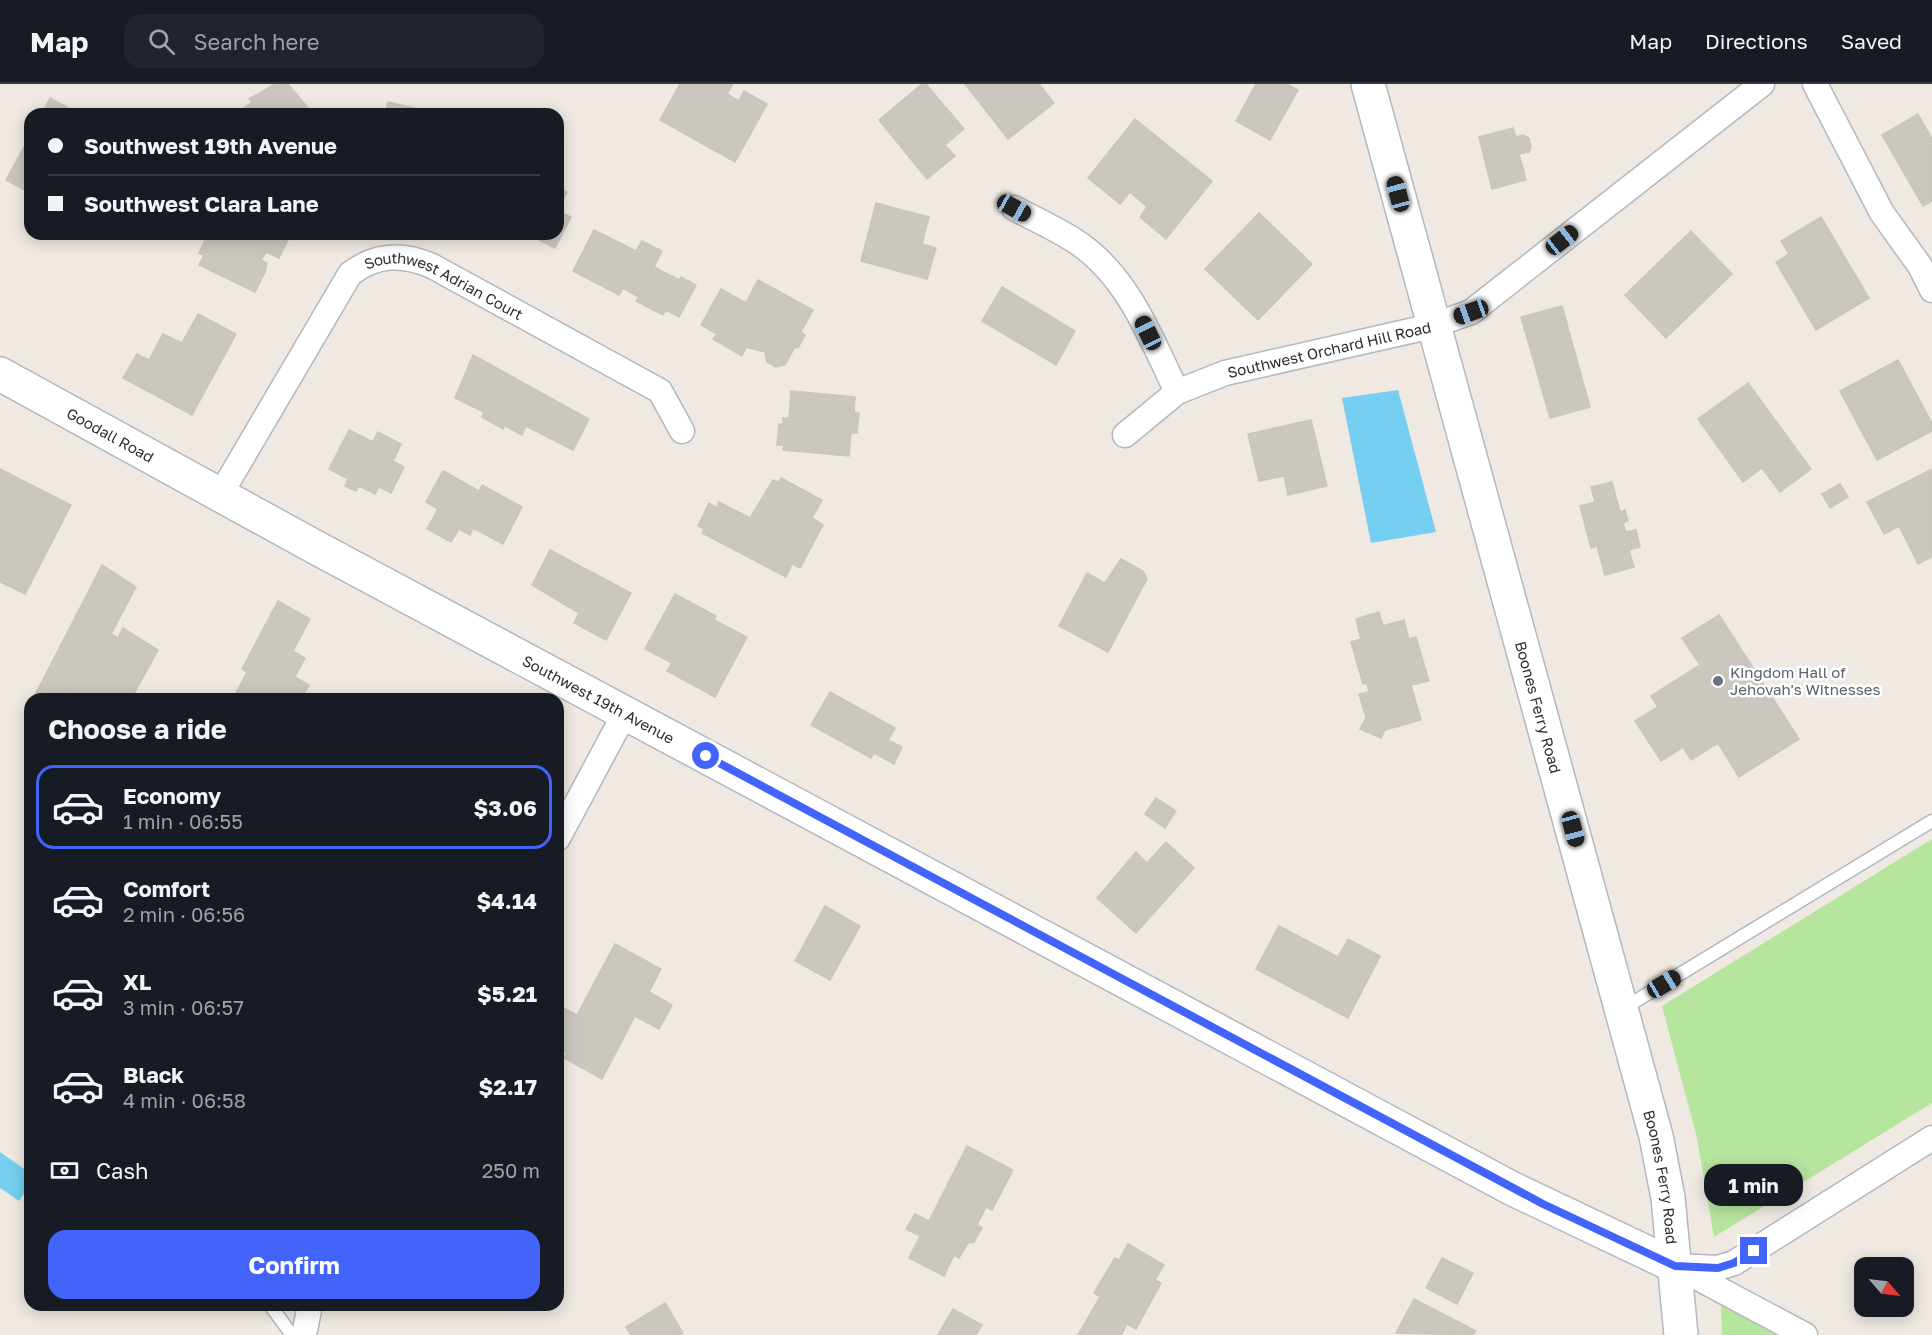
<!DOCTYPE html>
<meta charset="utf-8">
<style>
body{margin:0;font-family:"Golos Text",sans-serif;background:#20242c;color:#f1f3f6;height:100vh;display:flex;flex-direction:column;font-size:22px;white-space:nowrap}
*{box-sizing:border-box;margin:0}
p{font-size:20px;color:#9ea1a6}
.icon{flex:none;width:33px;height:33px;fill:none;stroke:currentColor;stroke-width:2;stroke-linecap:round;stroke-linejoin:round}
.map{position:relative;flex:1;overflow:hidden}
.drawer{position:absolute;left:24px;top:609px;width:540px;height:618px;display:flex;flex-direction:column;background:#171b24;border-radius:18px;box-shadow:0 3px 15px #0003}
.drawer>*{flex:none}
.hud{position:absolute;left:24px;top:24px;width:540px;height:132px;border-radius:18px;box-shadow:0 3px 15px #0003;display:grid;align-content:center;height:132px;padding:0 24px;background:#171b24}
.needle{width:39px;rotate:118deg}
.buttons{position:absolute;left:1854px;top:1173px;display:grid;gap:12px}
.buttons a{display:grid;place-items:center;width:60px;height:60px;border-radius:12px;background:#171b24;box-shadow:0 3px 15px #0003;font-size:30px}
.end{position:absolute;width:27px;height:27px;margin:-14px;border:8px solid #4264fb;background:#fff;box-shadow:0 0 0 3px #fff}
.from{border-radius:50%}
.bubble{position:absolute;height:42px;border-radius:18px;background:#171b24;box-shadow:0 3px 15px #0003;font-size:20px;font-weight:700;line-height:42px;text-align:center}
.car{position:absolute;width:18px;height:36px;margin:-18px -9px;border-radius:8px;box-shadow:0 0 4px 2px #0007;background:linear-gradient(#222 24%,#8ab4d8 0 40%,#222 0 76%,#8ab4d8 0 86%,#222 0)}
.hud b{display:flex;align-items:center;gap:21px;height:57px;font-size:22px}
.hud b+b{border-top:2px solid #363941}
.hud i{width:15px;height:15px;background:#f1f3f6}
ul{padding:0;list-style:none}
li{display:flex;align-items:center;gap:18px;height:84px;margin:0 12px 9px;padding:0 12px;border:3px solid transparent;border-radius:18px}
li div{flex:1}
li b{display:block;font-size:22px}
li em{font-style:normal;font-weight:700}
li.active{border-color:#4264fb}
li>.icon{width:54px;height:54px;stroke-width:1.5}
h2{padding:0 24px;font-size:27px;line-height:72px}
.pay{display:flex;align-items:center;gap:15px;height:66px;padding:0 24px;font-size:22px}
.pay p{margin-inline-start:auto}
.primary-button{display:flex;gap:12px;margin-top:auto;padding:12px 24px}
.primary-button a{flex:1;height:69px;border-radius:18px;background:#4264fb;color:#fff;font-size:24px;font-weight:700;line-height:69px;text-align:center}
header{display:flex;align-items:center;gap:36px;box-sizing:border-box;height:84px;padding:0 30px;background:#171b24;border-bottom:2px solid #363941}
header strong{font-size:28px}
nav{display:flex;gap:33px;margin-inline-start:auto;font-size:21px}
.search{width:420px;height:54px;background:#20242c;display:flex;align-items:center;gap:15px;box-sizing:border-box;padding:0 21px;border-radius:18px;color:#9ea1a6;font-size:22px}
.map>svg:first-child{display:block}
</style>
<header>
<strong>Map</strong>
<div class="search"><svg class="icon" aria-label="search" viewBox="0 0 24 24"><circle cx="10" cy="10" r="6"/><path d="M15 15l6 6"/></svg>Search here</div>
<nav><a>Map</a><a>Directions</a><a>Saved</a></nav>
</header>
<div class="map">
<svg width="1932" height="1251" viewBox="0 0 1932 1251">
<rect width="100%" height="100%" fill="#efe9e1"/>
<!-- green -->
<g fill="#b6e59e">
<path d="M1932,755V1019L1714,1153L1697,1054L1662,922Z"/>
<path d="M1721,1221L1777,1251H1722Z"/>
</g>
<!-- water -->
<g fill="#75cff0">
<path d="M1398,306L1436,448L1371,459L1342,314Z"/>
<path d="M0,1068L30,1089V1101L19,1117L0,1104Z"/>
</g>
<!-- building -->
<g fill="#cbc7bf" stroke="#cbc5ba" stroke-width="1.5">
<path d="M275,0H288L313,30H236L252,18L249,15Z"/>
<path d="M680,0H733L727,10L739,17L744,7L767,20L735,78L660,36Z"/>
<path d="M922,0H926L964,45L945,61L955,72L927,95L879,36Z"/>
<path d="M965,0H1039L1054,19L1008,55Z"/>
<path d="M1256,0H1287L1298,6L1270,56L1236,37Z"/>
<path d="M50,14L77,29V30H42Z"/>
<path d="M388,18L423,26L422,30H385Z"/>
<path d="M1918,30L1932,55V117L1923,122L1882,51Z"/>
<path d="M1135,35L1212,97L1166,155L1140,133L1147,123L1130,108L1120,120L1088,94Z"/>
<path d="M1513,44L1516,53L1523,51L1529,54L1531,63L1529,68L1519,70L1526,96L1492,105L1479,53Z"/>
<path d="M30,52V109L6,96Z"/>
<path d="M558,104L567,108L558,126Z"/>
<path d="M876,119L929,133L922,160L936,164L927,195L861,177Z"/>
<path d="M558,127L571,133L555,164L528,150H558Z"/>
<path d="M1259,129L1312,180L1258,236L1205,185Z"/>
<path d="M1821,133L1869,214L1816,246L1776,178L1789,170L1781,157Z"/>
<path d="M594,146L636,167L642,157L662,167L654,183L679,196L681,193L696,201L679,233L666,226L663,231L636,217L639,213L623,204L619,211L573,187Z"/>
<path d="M1691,147L1732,190L1666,254L1625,211Z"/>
<path d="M208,150H291L279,174L266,168L261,176L267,179L265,188L255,208L199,181L204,171L199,169Z"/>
<path d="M758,196L813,226L801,248L805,251L798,264L795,263L785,281L776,283L767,278L765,268L746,263L742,272L713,255L717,250L701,241L721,205L746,219Z"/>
<path d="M1002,203L1075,247L1056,281L982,237Z"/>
<path d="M1562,222L1590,323L1550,334L1521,233Z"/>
<path d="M198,230L236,250L192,331L123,294L137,270L149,276L163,250L182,259Z"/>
<path d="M473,271L589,335L573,366L526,342L522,351L505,342L503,345L482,333L484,328L455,314Z"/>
<path d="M1898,276L1932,339V347L1877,376L1840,307Z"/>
<path d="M1748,299L1811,385L1780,408L1762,384L1743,398L1698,335Z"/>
<path d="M791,307L855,313L854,328L859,329L857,349H851L849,372L783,366L784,361H777L779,340H783V334H789Z"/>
<path d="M1311,336L1327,402L1288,411L1284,392L1259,397L1248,350Z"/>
<path d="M349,346L373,358L378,348L401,360L393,377L404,383L391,409L379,403L375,410L359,402L356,407L345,402L348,395L329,385Z"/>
<path d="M0,385L71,421L25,510L0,498Z"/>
<path d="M1932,385V473L1918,480L1899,442L1884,450L1867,418Z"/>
<path d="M443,387L479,407L482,401L522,423L503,460L473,444L470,451L459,445L451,458L427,445L438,425L426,418Z"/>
<path d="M781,394L822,416L812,434L823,441L800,484L792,480L786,493L702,449L704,445L698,442L709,419L717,424L719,418L750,434L773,396L778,398Z"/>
<path d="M1612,398L1620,428L1625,426L1628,437L1623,439L1626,448L1636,446L1640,463L1629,466L1634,483L1605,491L1597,462L1591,464L1580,422L1595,418L1591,403Z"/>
<path d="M1840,400L1848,413L1830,424L1822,410Z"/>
<path d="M550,466L631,509L606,556L574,539L579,529L532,501Z"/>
<path d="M1121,475L1143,487L1147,495L1108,568L1059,542L1087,489L1105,499Z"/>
<path d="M102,481L136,503L111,550L118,554L123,544L158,566L131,615H79L65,607L61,615H33Z"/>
<path d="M675,510L716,532L714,536L747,553L715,613L667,587L672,579L645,565Z"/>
<path d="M278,517L310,535L293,567L305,574L295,593L309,601L301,615H233L247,588L242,585Z"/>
<path d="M1379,528L1383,542L1404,536L1409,555L1416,553L1429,597L1411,601L1421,636L1385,646L1381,654L1360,645L1366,634L1359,610L1369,608L1367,599L1363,600L1351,558L1361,555L1356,535Z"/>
<path d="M1719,531L1799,655L1739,693L1718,659L1691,676L1683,663L1661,677L1635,637L1658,623L1651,612L1700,581L1682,554Z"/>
<path d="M830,608L895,644L888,656L902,663L894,680L874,669L871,674L811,641Z"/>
<path d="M1156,714L1176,727L1165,744L1145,730Z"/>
<path d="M1166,758L1194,784L1136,849L1097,814L1136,768L1147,779Z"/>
<path d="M825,822L860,842L830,896L795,877Z"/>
<path d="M1279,842L1338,873L1348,855L1380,872L1348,934L1256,885Z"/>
<path d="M615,860L661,885L649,908L672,921L659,945L635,932L602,995L564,974L567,969L558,964V921L577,931Z"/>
<path d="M967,1062L1013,1086L992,1126L986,1123L977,1141L982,1144L974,1158L968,1159L959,1174L954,1171L944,1192L909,1174L920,1152L906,1145L915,1130L929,1137Z"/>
<path d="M1128,1160L1164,1181L1155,1196L1161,1199L1136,1245L1127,1240L1121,1251H1078L1100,1213L1094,1209L1115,1174L1119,1176Z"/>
<path d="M1442,1174L1473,1189L1457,1220L1426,1204Z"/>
<path d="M1414,1215L1476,1247L1473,1251L1396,1249Z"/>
<path d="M665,1219L683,1249L680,1251H631L626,1243Z"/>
<path d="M953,1225L982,1241L976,1251H938Z"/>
</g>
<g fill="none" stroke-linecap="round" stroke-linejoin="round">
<defs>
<g id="lane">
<path d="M1624,924L1932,737"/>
<path d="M270,1221L292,1251"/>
</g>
<g id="street">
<path d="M1815,0L1882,129L1920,182L1932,206"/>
<path d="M1014,124C1034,135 1055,144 1075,157C1127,190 1151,254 1177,308"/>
<path id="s1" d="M1125,351L1177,308L1225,289L1432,242L1471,228L1762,0"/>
<path id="s2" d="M220,411L350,190C376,170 402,169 432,182L660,307L682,347"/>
<path d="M558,754L625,629"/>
<path d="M1675,1182L1718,1184L1734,1179L1932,1054"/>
<path d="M1683,1186L1805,1251"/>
<path d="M304,1251L310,1221"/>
</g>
<g id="secondary">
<path id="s3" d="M1368,0L1656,1052L1668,1114L1681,1251"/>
<path id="s4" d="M0,290L315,463L1511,1104L1675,1182"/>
</g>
</defs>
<!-- lane casing -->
<use href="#lane" stroke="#b4b7c1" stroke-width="15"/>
<!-- street casing -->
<use href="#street" stroke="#b4b7c1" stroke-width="27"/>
<!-- secondary casing -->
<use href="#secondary" stroke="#b4b7c1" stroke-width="36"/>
<!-- lane -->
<use href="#lane" stroke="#fff" stroke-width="12"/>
<!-- street -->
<use href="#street" stroke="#fff" stroke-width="24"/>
<!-- secondary -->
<use href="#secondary" stroke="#fff" stroke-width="33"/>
</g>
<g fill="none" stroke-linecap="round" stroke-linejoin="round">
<!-- route -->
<path stroke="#4264fb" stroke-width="8" d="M706,672L1543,1120L1675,1182L1718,1184L1734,1179L1754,1167"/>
</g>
<!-- markers -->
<circle fill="#6b7280" stroke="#fff" stroke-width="2" cx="1718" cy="597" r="6"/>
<g text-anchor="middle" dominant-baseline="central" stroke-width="5" stroke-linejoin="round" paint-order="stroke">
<!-- street labels -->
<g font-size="15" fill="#2e2e2e" stroke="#fff">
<text stroke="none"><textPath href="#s2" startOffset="360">Southwest Adrian Court</textPath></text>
<text stroke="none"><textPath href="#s1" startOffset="226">Southwest Orchard Hill Road</textPath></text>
<text stroke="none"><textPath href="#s4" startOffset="126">Goodall Road</textPath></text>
<text stroke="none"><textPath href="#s4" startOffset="681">Southwest 19th Avenue</textPath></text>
<text stroke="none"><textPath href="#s3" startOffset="646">Boones Ferry Road</textPath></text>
<text stroke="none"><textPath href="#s3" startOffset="1132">Boones Ferry Road</textPath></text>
</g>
<!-- worship labels -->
<g font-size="15" fill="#5b616d" stroke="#fff" text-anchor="start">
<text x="1730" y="588">Kingdom Hall of<tspan x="1730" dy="17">Jehovah's Witnesses</tspan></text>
</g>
</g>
</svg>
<div class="buttons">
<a><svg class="needle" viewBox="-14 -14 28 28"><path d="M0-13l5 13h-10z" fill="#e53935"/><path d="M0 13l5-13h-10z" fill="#9ea1a6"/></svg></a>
</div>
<i class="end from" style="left:706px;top:672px"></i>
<i class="end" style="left:1754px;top:1167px"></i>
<div class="bubble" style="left:1704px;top:1080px;width:99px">1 min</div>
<i class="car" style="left:1398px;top:110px;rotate:345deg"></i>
<i class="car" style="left:1014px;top:124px;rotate:119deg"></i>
<i class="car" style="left:1562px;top:156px;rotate:52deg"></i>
<i class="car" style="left:1471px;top:228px;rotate:250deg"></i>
<i class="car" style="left:1148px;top:249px;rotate:334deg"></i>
<i class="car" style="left:1573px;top:745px;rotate:165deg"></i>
<i class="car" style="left:1664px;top:900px;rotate:59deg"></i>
<div class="hud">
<b><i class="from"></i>Southwest 19th Avenue</b>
<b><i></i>Southwest Clara Lane</b>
</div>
<section class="drawer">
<h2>Choose a ride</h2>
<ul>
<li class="active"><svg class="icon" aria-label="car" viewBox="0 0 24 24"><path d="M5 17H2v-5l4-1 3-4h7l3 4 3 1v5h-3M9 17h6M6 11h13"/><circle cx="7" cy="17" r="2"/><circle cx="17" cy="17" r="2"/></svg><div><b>Economy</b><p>1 min · 06:55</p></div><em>$3.06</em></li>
<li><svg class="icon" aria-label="car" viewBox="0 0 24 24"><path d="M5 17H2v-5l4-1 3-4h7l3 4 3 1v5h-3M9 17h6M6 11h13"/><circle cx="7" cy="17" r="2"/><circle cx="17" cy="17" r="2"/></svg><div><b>Comfort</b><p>2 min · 06:56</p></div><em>$4.14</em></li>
<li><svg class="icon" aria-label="car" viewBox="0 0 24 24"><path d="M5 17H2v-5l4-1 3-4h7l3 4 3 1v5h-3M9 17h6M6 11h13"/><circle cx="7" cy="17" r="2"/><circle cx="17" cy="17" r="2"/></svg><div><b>XL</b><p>3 min · 06:57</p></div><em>$5.21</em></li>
<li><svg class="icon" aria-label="car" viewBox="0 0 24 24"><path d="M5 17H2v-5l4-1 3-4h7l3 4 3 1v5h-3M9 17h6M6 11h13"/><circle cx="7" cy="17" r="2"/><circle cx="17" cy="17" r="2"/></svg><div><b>Black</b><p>4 min · 06:58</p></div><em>$2.17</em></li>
</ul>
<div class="pay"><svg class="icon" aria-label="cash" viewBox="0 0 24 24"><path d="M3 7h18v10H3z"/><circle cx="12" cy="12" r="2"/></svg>Cash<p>250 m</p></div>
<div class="primary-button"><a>Confirm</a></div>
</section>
</div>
